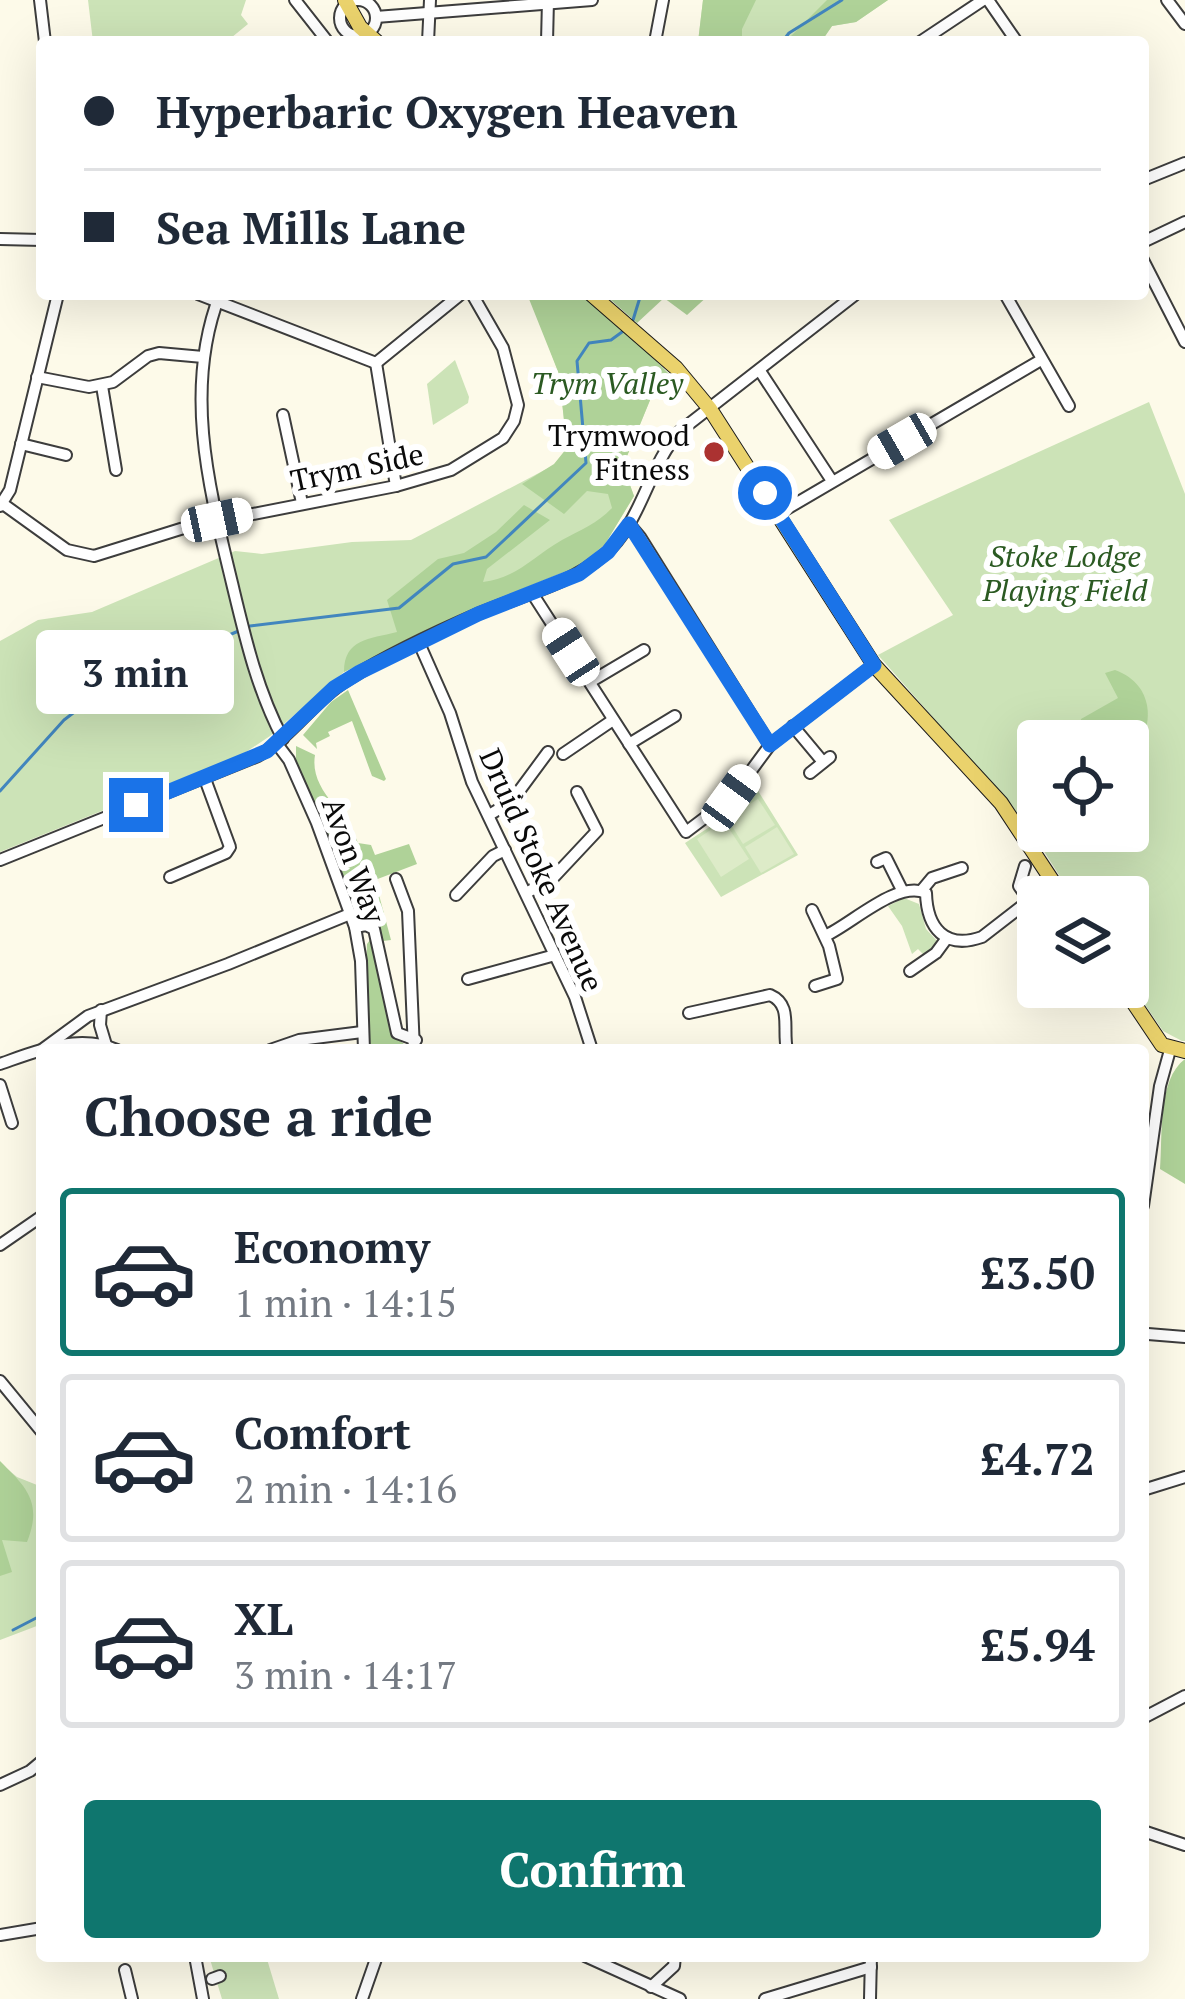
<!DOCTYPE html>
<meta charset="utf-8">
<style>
body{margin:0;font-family:"PT Serif",serif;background:#f6f6f7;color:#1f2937;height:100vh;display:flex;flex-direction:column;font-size:45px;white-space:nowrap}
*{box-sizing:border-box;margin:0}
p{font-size:39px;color:#747a83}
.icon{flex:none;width:66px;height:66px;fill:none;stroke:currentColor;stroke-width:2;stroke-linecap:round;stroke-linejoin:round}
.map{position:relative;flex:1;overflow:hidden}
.side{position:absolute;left:36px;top:1044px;width:1113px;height:918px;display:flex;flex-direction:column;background:#fff;border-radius:12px;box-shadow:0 12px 48px #0002}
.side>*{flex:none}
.guide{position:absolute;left:36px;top:36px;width:1113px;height:264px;border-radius:12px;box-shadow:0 12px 48px #0002;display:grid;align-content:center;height:264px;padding:0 48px;background:#fff}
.fabs{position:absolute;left:1017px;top:720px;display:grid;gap:24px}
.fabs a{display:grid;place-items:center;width:132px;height:132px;border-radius:12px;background:#fff;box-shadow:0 12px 48px #0002;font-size:60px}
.end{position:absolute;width:54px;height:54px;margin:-27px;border:15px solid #1a73e8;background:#fff;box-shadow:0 0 0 6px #fff}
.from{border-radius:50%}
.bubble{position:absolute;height:84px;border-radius:12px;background:#fff;box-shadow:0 12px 48px #0002;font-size:39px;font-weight:700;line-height:84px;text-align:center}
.car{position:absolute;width:36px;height:72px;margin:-36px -18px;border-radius:15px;box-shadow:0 0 9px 3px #0007;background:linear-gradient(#fff 24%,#345 0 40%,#fff 0 76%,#345 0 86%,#fff 0)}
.guide b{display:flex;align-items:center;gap:42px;height:114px;font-size:45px}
.guide b+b{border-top:3px solid #e0e1e3}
.guide i{width:30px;height:30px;background:#1f2937}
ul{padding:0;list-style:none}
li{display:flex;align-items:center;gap:36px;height:168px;margin:0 24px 18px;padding:0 24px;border:6px solid #e0e1e3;border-radius:12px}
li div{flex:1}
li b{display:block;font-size:45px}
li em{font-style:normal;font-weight:700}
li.current{border-color:#0f766e}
li>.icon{width:108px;height:108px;stroke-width:1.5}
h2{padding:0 48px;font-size:54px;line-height:144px}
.cta{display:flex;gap:24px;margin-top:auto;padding:24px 48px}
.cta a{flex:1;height:138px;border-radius:12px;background:#0f766e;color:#fff;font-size:48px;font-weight:700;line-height:138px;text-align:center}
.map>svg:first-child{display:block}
</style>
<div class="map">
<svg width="1185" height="1999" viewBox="0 0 1185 1999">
<rect width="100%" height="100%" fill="#fdfae9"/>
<!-- green -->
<g fill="#cce3b7" fill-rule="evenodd">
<path d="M88,0H246L241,15L248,24L226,42H93Z"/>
<path d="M703,0H888L856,22L832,26L821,42H698Z"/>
<path d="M529,294H580L624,329L669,374L655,388L623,466L634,496L605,544L581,565L461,614L344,672L270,736L243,754L0,852V641L38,620L92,612L235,551L262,554L352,542L411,540L554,465L567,448L559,374Z"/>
<path d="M455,360L469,397L468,403L433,425L427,384Z"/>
<path d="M1149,402L1185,494V1041H1182L1163,1031L1128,980V897H1073L1026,823L878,655L953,615L889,520ZM1038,741H1128V831H1038Z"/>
<path d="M755,786L798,855L721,897L685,843L731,813Z"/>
<path d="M904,898L919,904L926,929L938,942L925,956L918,949L912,954L902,926L888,906Z"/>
<path d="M0,1463L17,1477L42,1487V1624L0,1640Z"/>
<path d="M209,1956H266L279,1999H222Z"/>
</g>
<!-- forest -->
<g fill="#afd298">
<path d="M703,0H756L742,29V42H698Z"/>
<path d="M827,0H888L856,22L832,26L821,42H785Z"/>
<path d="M527,294H580L624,329L669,374L655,388L623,466L634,496L605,544L581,565L461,614L344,672C344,639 369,639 397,632L387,600L438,559L464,553L496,532L524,505L550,520L487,569L483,582C517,578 534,556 562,540C580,530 597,524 612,508L608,494L587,491L564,514L522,484L554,464L567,448L559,374Z"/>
<path d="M604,294H710L687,315L664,298L637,323Z"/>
<path d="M1115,670C1157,685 1156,732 1128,759V741H1077L1081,719L1118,698L1105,673Z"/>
<path d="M348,690L386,779L384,781L372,776L352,721L328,732L330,736L316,743L317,749L303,735L331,702Z"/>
<path d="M296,746L315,755C309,791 348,812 358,843L371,845L375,855L409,844L417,864L375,880L391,940L383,941L377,928L361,921L296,763Z"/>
<path d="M370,940L375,941L397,1038L411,1050H370L365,1006L367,944Z"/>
<path d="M1185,1059V1184L1160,1169C1163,1136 1157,1080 1185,1059Z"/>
<path d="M0,1461C26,1487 43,1502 27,1542L2,1540L12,1572L0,1576Z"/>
</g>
<!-- pitch -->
<g fill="#ddebc8">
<path d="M758,799L775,825L743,844L727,818Z"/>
<path d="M724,821L749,859L721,877L697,839Z"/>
<path d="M777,827L794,854L761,873L745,847Z"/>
</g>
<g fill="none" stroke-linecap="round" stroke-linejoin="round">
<!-- stream -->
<g stroke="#4286be" stroke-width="3">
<path d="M782,42L789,33L842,0"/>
<path d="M633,320L641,294"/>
<path d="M250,626L399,608L453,564L486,557L586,463L577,361L589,343L611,340L622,332"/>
<path d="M0,791L64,720L145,658L168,648L217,640L241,630"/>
<path d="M13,1630L42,1615"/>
</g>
<defs>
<g id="minor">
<circle cx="358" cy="18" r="18"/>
<path d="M40,0L45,42"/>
<path d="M295,0L328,42"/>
<path d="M988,0L1017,42"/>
<path d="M1167,0L1185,24"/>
<path d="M376,17L592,0"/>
<path d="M428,42L430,0"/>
<path d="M547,42L548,0"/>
<path d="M655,42L663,0"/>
<path d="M920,42L983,0"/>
<path d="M1143,180L1185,163"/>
<path d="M0,239L42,240"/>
<path d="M1143,242L1185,222"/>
<path d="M1143,260L1185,342"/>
<path d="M198,294L376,363"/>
<path d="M220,294C183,389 209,488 232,583C245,637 257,690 283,739"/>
<path d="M1005,294L1069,406"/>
<path d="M376,363L396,486"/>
<path d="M376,363L461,294"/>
<path d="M760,371L832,481"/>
<path d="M37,377L89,387L113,382L148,356L159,353L203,357"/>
<path d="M102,386L116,470"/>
<path d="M283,415L302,503"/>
<path d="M21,444L66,455"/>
<path d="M3,504L67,550L94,556L187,527L396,486L451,470L503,438L514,421L518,405L503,348L472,294"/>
<path d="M0,506L10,490L58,294"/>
<path d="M778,514L1041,360"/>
<path d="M629,524L640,537L770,745"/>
<path d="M532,593L686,832L731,798L770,745L874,665"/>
<path d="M419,643L450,713L472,782L575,997L592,1050"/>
<path d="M590,682L644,650"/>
<path d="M793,726L823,762"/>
<path d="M277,744L289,760L317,823L355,927L361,961L364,1050"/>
<path d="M629,744L675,716"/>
<path d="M563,754L613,720"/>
<path d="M810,773L830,757"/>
<path d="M489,815L511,802L548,752"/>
<path d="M0,860L258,756C293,736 314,700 349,679C389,654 436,632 480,613C522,595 569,585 604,555C643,521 647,468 680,431L856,294"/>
<path d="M877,862L886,858L902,890"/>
<path d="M1025,866L1019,886L1038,913"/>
<path d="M170,877L226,853L230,847L205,779"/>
<path d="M396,879L408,911L414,1050"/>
<path d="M922,890L932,878L962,868"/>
<path d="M526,893L552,879L597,831L577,792"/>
<path d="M456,895L493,856L505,850"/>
<path d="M812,910L829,946L837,979L815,986"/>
<path d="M355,927L366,925L374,929L397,1033L416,1040"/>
<path d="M825,936C853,923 897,880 926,893C927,928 945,950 982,937L1053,882"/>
<path d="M910,971L936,953L947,938"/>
<path d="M468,979L555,955"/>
<path d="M101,1010L100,1025L106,1045"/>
<path d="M689,1013L770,995C793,1005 782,1029 787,1050"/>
<path d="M43,1049L88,1016L228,964L350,914"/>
<path d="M270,1050L299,1040L362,1032"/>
<path d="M0,1064C37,1051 78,1033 117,1050"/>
<path d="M0,1085L12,1123"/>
<path d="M1143,1206L1160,1086L1170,1050"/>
<path d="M0,1245L42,1216"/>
<path d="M1148,1334L1185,1337"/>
<path d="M0,1381L42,1432"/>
<path d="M1143,1490L1185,1477"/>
<path d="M1143,1718L1185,1696"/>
<path d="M0,1785L30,1771L42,1761"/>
<path d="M1143,1831L1185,1845"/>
<path d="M0,1935L42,1928"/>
<path d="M195,1956L203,1999"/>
<path d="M585,1956L680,1999"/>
<path d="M125,1970L132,1999"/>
<path d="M212,1979L220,1976"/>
<path d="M651,1987L674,1966L675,1956"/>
<path d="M362,1999L377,1956"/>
<path d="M765,1999L871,1967"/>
<path d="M870,1999L871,1956"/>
</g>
<g id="major">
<path d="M345,0L360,27L377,42"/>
<path d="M591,294L676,368L710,409L874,665L1001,803L1063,897"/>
<path d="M1123,987L1162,1045L1185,1051"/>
</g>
</defs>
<!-- minor casing -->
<use href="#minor" stroke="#3d3d3d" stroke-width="14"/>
<!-- major casing -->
<use href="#major" stroke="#1b1b1b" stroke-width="16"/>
<!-- minor -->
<use href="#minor" stroke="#fff" stroke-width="10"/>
<!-- major -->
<use href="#major" stroke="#ead26c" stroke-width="14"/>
</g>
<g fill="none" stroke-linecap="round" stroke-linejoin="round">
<!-- route -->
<path stroke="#1a73e8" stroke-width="15" d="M136,805L267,751L334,688L360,672L478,614L579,574L608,552L629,524L770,745L874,665L765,493"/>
</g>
<!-- markers -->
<circle fill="#ab3231" stroke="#fff" stroke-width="4.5" cx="714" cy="452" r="12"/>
<g text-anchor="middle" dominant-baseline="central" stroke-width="12" stroke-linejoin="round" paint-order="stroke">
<!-- park labels -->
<g font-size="30" font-style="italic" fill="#2b5a22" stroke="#fff">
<text x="607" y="383">Trym Valley</text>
<text x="1065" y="556">Stoke Lodge<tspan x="1065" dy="34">Playing Field</tspan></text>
</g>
<!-- poi labels -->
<g font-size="30" fill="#0a0a0a" stroke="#fff" text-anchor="end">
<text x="690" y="435">Trymwood<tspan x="690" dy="34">Fitness</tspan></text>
</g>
<!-- street labels -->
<g font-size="30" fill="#0a0a0a" stroke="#fff">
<text transform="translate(357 467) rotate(-12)">Trym Side</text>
<text transform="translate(354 860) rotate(70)">Avon Way</text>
<text transform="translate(542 870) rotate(66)">Druid Stoke Avenue</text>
</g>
</g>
</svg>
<div class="fabs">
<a><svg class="icon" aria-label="locate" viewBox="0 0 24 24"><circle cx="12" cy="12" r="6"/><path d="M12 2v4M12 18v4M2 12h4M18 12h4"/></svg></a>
<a><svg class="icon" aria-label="layers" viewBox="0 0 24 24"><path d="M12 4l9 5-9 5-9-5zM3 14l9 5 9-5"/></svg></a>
</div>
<i class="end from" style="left:765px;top:493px"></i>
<i class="end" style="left:136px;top:805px"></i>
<div class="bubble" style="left:36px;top:630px;width:198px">3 min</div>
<i class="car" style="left:902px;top:441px;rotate:240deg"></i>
<i class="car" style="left:217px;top:520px;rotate:78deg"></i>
<i class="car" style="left:571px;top:652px;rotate:327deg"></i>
<i class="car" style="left:731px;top:798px;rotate:36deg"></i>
<div class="guide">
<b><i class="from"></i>Hyperbaric Oxygen Heaven</b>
<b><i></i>Sea Mills Lane</b>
</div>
<section class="side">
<h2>Choose a ride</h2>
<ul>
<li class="current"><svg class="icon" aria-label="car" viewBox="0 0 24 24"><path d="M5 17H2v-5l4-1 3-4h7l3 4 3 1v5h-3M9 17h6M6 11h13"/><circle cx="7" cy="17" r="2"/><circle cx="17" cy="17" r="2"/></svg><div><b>Economy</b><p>1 min · 14:15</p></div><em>£3.50</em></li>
<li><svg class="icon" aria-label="car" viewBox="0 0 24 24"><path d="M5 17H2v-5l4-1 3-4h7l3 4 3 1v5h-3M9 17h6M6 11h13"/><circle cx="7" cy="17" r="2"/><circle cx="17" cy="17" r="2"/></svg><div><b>Comfort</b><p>2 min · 14:16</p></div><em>£4.72</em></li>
<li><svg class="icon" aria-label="car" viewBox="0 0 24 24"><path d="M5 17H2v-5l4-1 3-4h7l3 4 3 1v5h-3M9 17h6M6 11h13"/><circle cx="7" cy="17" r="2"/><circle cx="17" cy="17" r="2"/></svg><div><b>XL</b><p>3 min · 14:17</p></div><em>£5.94</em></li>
</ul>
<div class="cta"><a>Confirm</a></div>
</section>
</div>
